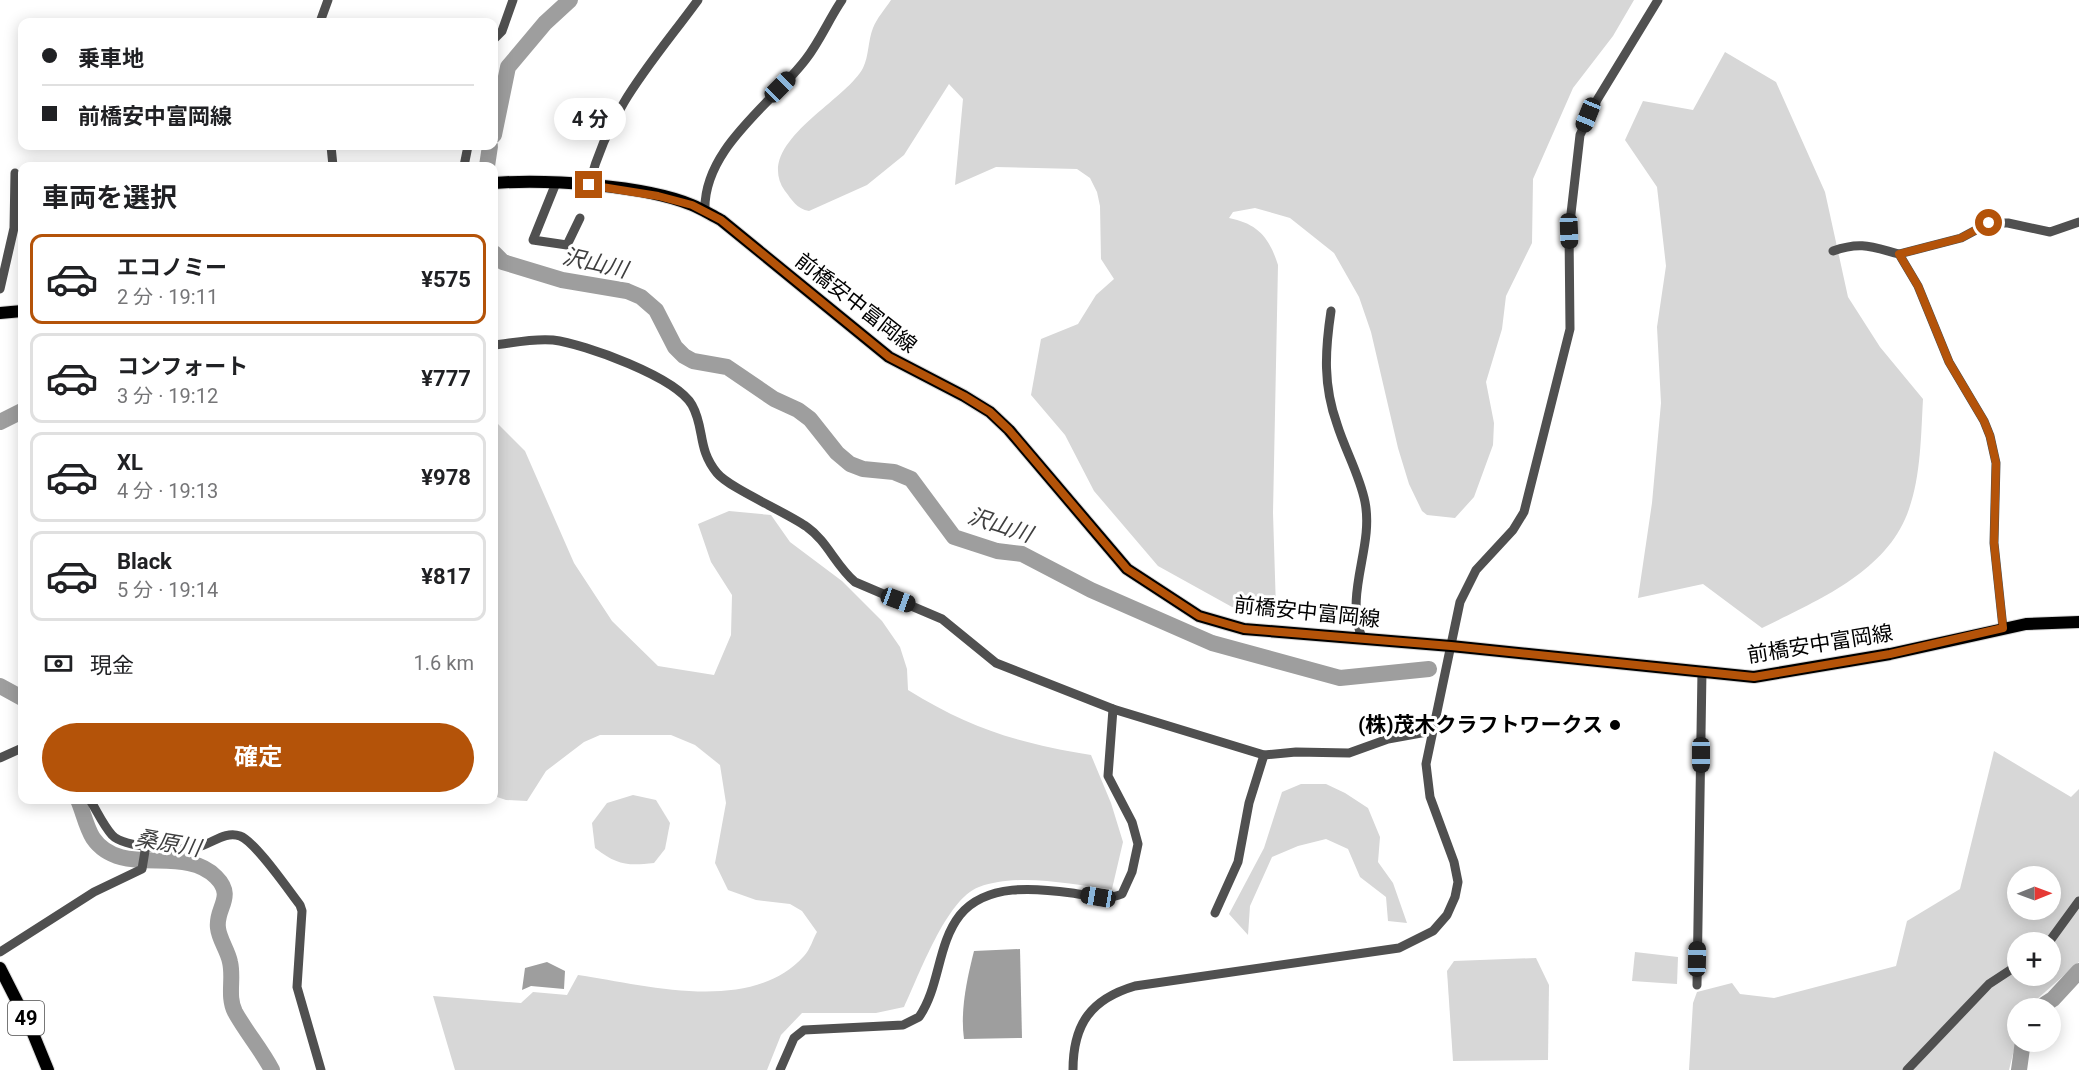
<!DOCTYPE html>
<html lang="ja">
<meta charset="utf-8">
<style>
body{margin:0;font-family:Roboto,"Noto Sans JP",sans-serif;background:#f6f6f6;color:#202124;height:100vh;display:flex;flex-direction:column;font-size:22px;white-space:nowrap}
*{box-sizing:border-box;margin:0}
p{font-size:20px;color:#757577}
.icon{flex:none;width:33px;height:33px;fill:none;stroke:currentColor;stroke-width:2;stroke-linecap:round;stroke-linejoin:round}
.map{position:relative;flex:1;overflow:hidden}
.panel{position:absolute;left:18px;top:162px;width:480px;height:642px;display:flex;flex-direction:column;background:#fff;border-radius:12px;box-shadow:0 3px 15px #0003}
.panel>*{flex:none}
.banner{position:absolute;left:18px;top:18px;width:480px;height:132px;border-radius:12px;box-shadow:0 3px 15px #0003;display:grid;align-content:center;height:132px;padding:0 24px;background:#fff}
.needle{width:39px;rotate:89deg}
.controls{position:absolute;left:2007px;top:866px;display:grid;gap:12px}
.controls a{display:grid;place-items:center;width:54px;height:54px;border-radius:50%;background:#fff;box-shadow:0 3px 15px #0003;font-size:30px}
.end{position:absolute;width:27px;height:27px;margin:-14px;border:8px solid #b45309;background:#fff;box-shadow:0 0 0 3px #fff}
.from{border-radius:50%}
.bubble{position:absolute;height:42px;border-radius:21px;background:#fff;box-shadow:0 3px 15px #0003;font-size:20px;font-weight:700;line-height:42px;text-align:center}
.car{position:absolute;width:18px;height:36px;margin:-18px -9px;border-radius:8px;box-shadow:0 0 4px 2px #0007;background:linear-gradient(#222 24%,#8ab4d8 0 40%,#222 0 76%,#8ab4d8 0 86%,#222 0)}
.banner b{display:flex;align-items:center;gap:21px;height:57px;font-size:22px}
.banner b+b{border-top:2px solid #e0e0e0}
.banner i{width:15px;height:15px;background:#202124}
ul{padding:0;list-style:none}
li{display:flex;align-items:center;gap:18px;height:90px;margin:0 12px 9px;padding:0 12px;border:3px solid #e0e0e0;border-radius:12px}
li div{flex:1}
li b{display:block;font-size:22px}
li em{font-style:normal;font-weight:700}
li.active{border-color:#b45309}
li>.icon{width:54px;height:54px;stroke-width:1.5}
h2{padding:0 24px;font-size:27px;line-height:72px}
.pay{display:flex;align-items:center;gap:15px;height:66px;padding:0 24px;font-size:22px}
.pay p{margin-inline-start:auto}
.action{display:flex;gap:12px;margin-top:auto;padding:12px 24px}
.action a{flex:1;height:69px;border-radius:36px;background:#b45309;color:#fff;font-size:24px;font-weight:700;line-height:69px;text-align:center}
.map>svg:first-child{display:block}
</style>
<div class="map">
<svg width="2079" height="1070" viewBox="0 0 2079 1070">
<rect width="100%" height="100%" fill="#fff"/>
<!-- green -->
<g fill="#d7d7d7" fill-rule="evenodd">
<path d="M891,0H1634L1613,36L1573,88L1533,179L1532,243L1506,296L1502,329L1486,382L1494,423L1493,445L1474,497L1455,518L1427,515L1422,511L1409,484L1398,448L1371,332L1359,297L1334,253L1290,218L1255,208L1233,212L1229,218C1258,224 1269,237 1278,265L1273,513L1276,609L1232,607L1158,566L1094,491L1065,435L1031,395L1041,339L1078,324L1096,295L1114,279L1101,259L1100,206L1097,192L1090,178L1077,169L996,167L955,185L963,99L949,84L904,155L867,185L809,211C797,209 792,200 785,191C752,144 845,102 863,68C869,56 868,40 873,28C877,18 885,9 891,0Z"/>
<path d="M1725,52L1776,82L1825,192L1848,297L1880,347L1923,399C1921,434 1921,475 1909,509C1888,572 1816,601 1762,628L1703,584L1638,598L1652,503L1661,403L1657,327L1666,266L1657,187L1625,140L1643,101L1693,110Z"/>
<path d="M494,420L525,451L574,563L612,621L658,666L714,675L731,635L732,595L711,562L698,524L729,511L771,515L790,542L842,581L882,621L900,647L907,669L908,690C971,729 1018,743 1091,755L1111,803L1123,842L1112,889C1071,885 1020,872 979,887C946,899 919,976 904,1007L876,1013H802L781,1035L767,1070H455L433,996L521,1003L533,992L567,995L578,975C646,985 751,1015 804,956C810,950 813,939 817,932L802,911L790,904L756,900L728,890L715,863L726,803L720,765L695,745L671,735H600L584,742L546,771L527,801L506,800L494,796Z"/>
<path d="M1994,751L2071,797L2079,789V962L2027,1008H2018L2017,1038L2009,1070H1689L1693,1003L1697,992L1732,983L1740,994L1774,998L1896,966L1907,921L1960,889ZM2018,876H2050V909H2018ZM2018,942H2050V975H2018Z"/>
<path d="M1301,784H1326L1345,793L1368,808L1380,837L1378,862L1393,883L1407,923L1388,921L1386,897L1360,877L1348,849L1326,839L1298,846L1272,857L1250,906L1248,935L1229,914L1264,848L1282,792Z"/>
<path d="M633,795L656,800L670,823L665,849L654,863C627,866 617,865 595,848L592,823L607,803Z"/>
<path d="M1635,952L1678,957L1677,984L1632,981Z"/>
<path d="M1536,958L1549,985L1548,1060L1453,1061L1447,971L1454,961Z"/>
</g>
<!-- water -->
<g fill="#9e9e9e">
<path d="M1020,949L1022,1038L964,1039C960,1010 967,979 974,951Z"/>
<path d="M547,962L565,971L564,989L531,986L522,990L525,968Z"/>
</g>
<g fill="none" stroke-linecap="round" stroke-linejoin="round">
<!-- river -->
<g stroke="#9e9e9e" stroke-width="16">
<path d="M494,135L508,67L545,23L570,0"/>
<path d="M487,166L490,146"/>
<path d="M494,253L503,262L562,280L627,291L641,297L656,310L675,347L684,356L693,361L727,367L774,399L798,410L810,419L837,453L850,464L863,469L894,472L911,479L954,537L997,551L1022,554L1091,590L1212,643L1340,678L1429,669"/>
<path d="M0,422L22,411"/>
<path d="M0,686L22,698"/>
<path d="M78,800C83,811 86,827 93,838C121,879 184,844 216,877C236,897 215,908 218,928C219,939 228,951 230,962C234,979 227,996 235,1012C246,1032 261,1049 272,1070"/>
<path d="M2039,1008L2053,999L2079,971"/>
<path d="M2019,1070L2023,1041"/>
</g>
<defs>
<g id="major">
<path d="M494,183C546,179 644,185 692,205C702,209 711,215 721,220L889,357L964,396L990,412L1009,430L1127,569L1199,616L1244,629L1451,646L1754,677L1890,654L2026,624L2079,622"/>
<path d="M0,313L22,311"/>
<path d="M0,968L32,1031L48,1070"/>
</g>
</defs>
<!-- major casing -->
<use href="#major" stroke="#dbdbdb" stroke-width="14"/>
<!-- minor -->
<g stroke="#505050" stroke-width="9">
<path d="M320,22L328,0"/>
<path d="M494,39L502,31L513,0"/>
<path d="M331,146L333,166"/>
<path d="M464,166L468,146"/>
<path d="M556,183L533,240L567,245L580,218"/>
<path d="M589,185C610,106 651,64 698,0"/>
<path d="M705,212C702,149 772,104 806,59C820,41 829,19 842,0"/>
<path d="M1833,251C1861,241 1872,247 1899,254"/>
<path d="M0,289L14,228L15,173"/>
<path d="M1331,311C1325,351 1323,385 1337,424C1345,450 1360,476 1365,502C1374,548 1344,592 1362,638"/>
<path d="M494,345C512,343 534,338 553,340C585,344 676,377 692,405C705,428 697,449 717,473C729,488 788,513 807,527C827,541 836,566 855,582L942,619L996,663L1113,709L1264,755L1296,752L1349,753L1388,739L1432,731"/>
<path d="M2003,628L1994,543L1996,463L1990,436L1984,421L1949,362L1918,286L1899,254L1961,238L1989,223H2008L2050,232L2079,222"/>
<path d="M0,758L22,748"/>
<path d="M90,800C97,811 103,825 112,835C124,848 185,852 201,846C214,842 226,831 240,836C255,841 289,891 300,905L302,911L297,987L321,1070"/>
<path d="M1215,913L1238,862L1249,803L1264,755"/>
<path d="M2049,942L2079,901"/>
<path d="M0,952L94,892L142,869L146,845"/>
<path d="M1697,985L1702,671"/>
<path d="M780,1070L794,1038L804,1030L903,1025L919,1017C940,987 937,944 960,915C986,883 1036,888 1072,893C1088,895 1106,901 1122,894L1132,872L1138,844L1132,822L1108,776L1113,709"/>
<path d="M1073,1070C1073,1024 1091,999 1135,986L1399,948L1433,931L1447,915L1455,897L1458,882L1454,862L1430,797L1426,764L1460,602L1476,570L1513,530L1524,512L1570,329L1569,231L1580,135L1597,100L1658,0"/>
<path d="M1907,1070L1989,984L2018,965"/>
</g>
<!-- major -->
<use href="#major" stroke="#000" stroke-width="12"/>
</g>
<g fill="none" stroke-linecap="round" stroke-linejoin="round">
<!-- route -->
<path stroke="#b45309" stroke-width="8" d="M589,185L658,196L692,205L721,220L889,357L964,396L990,412L1009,430L1127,569L1199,616L1244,629L1451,646L1754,677L1890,654L2003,628L1994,543L1996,463L1990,436L1984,421L1949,362L1918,286L1899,254L1961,238L1989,223"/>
</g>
<!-- markers -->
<circle fill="#000" stroke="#fff" stroke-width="2" cx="1615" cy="725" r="6"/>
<g text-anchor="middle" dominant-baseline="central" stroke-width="6" stroke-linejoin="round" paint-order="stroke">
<!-- shield labels -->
<rect fill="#fff" stroke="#4c4c4c" stroke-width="1.5" x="8" y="1001" width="36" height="34" rx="4.5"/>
<g font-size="20" font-weight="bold" fill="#000">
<text x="26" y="1018">49</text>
</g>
<!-- street labels -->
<g font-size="21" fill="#000" stroke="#fff">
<text transform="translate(856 303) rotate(38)">前橋安中富岡線</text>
<text transform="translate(1307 612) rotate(6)">前橋安中富岡線</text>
<text transform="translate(1820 644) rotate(-9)">前橋安中富岡線</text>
</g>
<!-- poi labels -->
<g font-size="21" font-weight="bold" fill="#000" stroke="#fff" text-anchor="end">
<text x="1603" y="725">(株)茂木クラフトワークス</text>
</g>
<!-- water labels -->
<g font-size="22" font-style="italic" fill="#3f3f3f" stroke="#fff">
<text transform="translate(595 263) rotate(13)">沢山川</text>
<text transform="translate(1000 525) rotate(18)">沢山川</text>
<text transform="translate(168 843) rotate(10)">桑原川</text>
</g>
</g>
</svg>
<div class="controls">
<a><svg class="needle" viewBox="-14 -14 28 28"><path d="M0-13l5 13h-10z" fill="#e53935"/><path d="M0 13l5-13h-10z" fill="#757577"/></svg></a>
<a>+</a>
<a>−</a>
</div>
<i class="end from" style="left:1989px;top:223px"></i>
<i class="end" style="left:589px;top:185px"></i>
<div class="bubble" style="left:554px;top:98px;width:72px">4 分</div>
<i class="car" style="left:780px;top:87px;rotate:45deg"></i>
<i class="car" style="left:1588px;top:115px;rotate:202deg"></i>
<i class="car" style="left:1569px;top:231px;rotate:178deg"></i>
<i class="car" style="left:898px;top:600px;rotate:110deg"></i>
<i class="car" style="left:1701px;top:755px;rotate:180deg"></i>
<i class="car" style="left:1098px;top:897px;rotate:279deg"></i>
<i class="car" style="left:1697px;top:959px;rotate:1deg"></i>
<div class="banner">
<b><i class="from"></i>乗車地</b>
<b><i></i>前橋安中富岡線</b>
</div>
<section class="panel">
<h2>車両を選択</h2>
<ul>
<li class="active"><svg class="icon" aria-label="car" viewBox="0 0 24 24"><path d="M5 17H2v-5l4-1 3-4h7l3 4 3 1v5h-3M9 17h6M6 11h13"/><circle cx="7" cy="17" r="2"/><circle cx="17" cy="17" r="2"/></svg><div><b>エコノミー</b><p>2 分 · 19:11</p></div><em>¥575</em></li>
<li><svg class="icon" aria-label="car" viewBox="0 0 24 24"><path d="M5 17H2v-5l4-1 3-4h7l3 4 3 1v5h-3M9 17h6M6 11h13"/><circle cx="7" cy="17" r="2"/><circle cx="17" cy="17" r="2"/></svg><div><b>コンフォート</b><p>3 分 · 19:12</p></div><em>¥777</em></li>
<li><svg class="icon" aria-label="car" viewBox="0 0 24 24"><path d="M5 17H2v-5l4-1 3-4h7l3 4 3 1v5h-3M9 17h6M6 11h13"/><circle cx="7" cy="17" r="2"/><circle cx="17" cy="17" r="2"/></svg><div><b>XL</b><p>4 分 · 19:13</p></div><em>¥978</em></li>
<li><svg class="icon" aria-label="car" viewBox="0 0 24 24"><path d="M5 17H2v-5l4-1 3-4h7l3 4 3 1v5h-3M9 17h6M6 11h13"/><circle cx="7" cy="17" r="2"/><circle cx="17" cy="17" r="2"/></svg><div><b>Black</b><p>5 分 · 19:14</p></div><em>¥817</em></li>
</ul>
<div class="pay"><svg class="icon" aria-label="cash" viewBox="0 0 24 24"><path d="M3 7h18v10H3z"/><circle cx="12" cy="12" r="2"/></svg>現金<p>1.6 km</p></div>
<div class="action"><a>確定</a></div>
</section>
</div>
